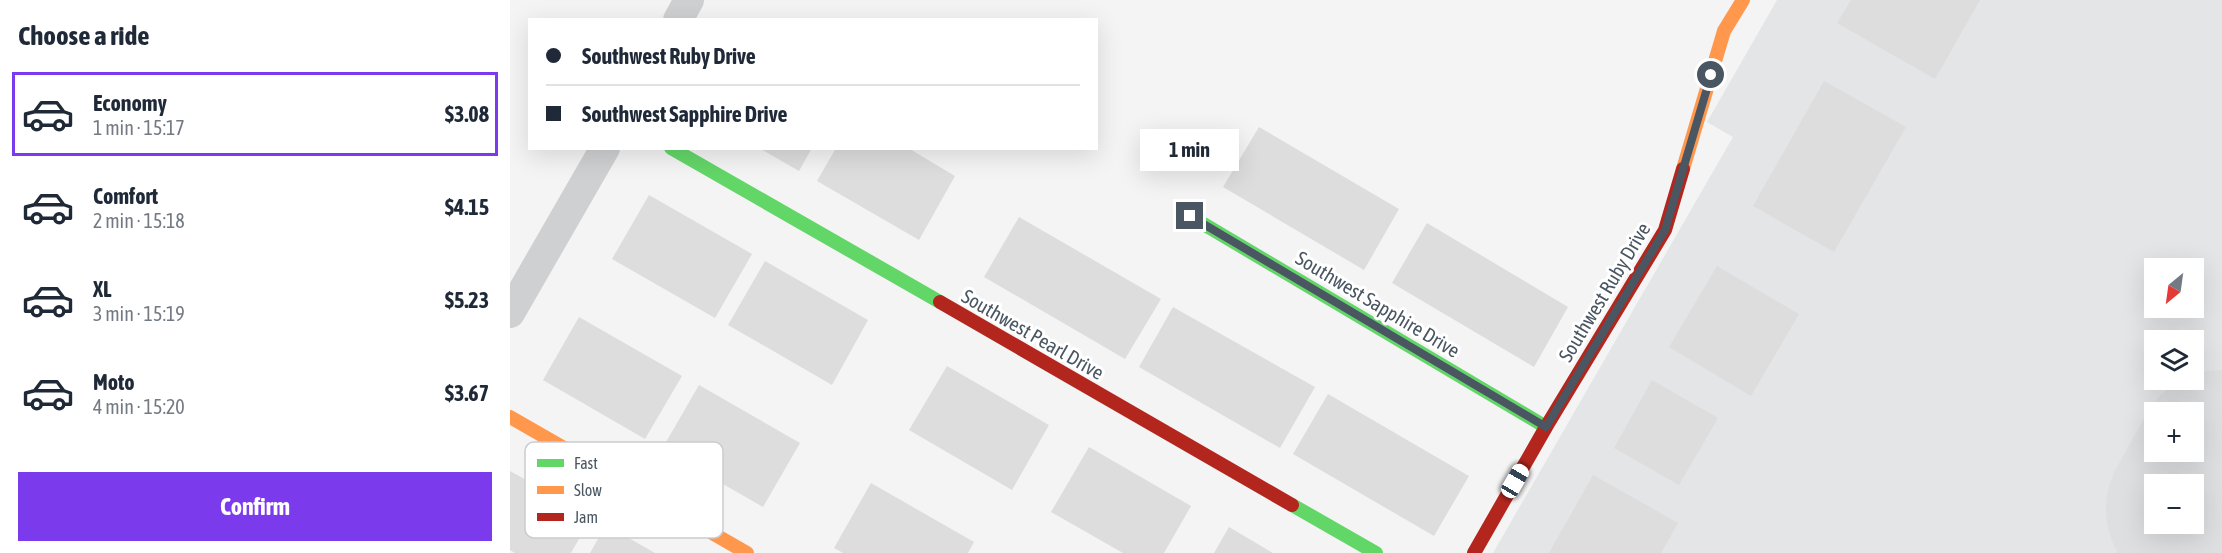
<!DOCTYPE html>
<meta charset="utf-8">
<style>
body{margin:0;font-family:"Asap Condensed",sans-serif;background:#f2f2f3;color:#1f2937;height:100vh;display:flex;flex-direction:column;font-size:22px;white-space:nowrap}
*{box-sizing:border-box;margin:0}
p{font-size:20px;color:#747a83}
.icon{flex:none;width:33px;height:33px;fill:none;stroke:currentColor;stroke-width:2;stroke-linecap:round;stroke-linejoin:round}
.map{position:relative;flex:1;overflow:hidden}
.panel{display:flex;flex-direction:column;background:#fff;width:510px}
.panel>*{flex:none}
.top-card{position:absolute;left:18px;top:18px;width:570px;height:132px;border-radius:0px;box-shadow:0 6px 24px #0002;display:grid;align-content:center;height:132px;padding:0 18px;background:#fff}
.needle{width:39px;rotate:209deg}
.buttons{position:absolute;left:1634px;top:258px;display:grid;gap:12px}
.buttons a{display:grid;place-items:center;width:60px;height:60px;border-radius:0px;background:#fff;box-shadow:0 6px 24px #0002;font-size:30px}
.end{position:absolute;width:27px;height:27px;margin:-14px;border:8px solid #4a5661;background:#fff;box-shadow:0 0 0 3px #fff}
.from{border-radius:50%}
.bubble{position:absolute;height:42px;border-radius:0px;background:#fff;box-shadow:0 6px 24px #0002;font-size:20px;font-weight:700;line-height:42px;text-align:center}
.car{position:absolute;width:18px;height:36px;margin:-18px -9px;border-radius:8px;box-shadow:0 0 4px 2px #0007;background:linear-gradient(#fff 24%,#345 0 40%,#fff 0 76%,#345 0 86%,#fff 0)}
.top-card b{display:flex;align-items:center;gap:21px;height:57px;font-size:22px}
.top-card b+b{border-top:2px solid #e0e1e3}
.top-card i{width:15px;height:15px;background:#1f2937}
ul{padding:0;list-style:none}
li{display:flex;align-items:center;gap:18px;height:84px;margin:0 12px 9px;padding:0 6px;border:3px solid transparent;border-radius:0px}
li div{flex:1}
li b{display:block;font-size:22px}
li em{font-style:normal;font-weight:700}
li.active{border-color:#7c3aed}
li>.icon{width:54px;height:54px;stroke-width:1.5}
h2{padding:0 18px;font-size:27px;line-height:72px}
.button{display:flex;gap:12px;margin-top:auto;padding:12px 18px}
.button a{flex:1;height:69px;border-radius:0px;background:#7c3aed;color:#fff;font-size:24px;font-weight:700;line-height:69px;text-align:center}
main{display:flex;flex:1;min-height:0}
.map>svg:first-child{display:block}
</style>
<main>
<section class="panel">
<h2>Choose a ride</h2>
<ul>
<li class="active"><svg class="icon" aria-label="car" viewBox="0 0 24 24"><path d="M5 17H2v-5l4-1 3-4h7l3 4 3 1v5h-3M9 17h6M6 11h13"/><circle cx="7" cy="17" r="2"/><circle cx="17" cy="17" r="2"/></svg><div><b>Economy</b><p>1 min · 15:17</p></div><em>$3.08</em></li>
<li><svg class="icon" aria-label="car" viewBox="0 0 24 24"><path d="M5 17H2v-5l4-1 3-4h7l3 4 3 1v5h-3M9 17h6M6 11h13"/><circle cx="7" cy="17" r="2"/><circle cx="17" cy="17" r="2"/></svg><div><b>Comfort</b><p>2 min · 15:18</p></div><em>$4.15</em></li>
<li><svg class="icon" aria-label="car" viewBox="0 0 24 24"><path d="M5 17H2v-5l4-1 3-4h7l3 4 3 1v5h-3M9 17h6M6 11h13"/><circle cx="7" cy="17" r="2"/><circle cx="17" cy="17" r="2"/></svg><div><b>XL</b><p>3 min · 15:19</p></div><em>$5.23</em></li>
<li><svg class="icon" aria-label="car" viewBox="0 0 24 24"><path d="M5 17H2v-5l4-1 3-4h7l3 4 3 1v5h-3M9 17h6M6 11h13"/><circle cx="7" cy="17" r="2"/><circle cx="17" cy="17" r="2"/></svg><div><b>Moto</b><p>4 min · 15:20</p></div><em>$3.67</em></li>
</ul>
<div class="button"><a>Confirm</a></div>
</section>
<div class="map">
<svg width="1712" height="553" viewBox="0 0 1712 553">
<rect width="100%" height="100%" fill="#f4f4f4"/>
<!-- airport -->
<path fill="#e4e5e7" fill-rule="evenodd" d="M1267,0H1712V553H983L1223,137L1197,122ZM1644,268H1683V308H1644ZM1644,340H1683V380H1644ZM1644,412H1683V452H1644ZM1644,484H1683V524H1644Z"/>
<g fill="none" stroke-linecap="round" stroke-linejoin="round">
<!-- runway -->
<path stroke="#dedfe0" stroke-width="174" d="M1683,509L1712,457"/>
</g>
<!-- building -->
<g fill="#ddddde">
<path d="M1341,0H1470L1425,79L1327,23Z"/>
<path d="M1314,81L1396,127L1324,252L1243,206Z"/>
<path d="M749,127L889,209L854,270L713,187Z"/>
<path d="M249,148H302L289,171Z"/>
<path d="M326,148H398L445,176L409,240L307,181Z"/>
<path d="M139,195L242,254L205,318L102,259Z"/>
<path d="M509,217L651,299L615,359L474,277Z"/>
<path d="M917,223L1058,307L1024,367L882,283Z"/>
<path d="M255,261L358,320L322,385L218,325Z"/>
<path d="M1207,266L1289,314L1241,396L1159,347Z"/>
<path d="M663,307L805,387L770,448L629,367Z"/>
<path d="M69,317L172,376L135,439L33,380Z"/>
<path d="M437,366L539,425L502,490L399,430Z"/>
<path d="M1142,380L1208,418L1169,485L1104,448Z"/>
<path d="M189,385L290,443L253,507L152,449Z"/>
<path d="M818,394L959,476L924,536L783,454Z"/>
<path d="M579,447L681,506L654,553H613L541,512Z"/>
<path d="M0,471L82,516L61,553H5L0,550Z"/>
<path d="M1083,475L1168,523L1151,553H1039Z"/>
<path d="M361,483L464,542L458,553H333L324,548Z"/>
<path d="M96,525L145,553H80Z"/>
<path d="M719,527L763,553H704Z"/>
</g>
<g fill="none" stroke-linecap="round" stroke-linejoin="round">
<!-- street -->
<g stroke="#ced0d2" stroke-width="30">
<path d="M168,20L179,0"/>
<path d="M0,313L95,148"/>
</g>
<!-- fast -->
<g stroke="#63d668" stroke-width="14">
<path d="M161,148L430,302"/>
<path d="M680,216L1036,427"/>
<path d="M782,505L866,553"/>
</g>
<!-- slow -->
<g stroke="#ff974d" stroke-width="14">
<path d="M1173,169L1214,31L1233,0"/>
<path d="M0,417L237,553"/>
</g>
<!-- jam -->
<g stroke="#b3261e" stroke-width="14">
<path d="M430,302L782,505"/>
<path d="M964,553L1036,427L1155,230L1173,169"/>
</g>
</g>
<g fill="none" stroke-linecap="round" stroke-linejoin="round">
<!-- route -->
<path stroke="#4a5661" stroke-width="8" d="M680,216L1036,427L1155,230L1201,75"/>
</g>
<g text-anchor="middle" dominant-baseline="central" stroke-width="6" stroke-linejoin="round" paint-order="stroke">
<!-- street labels -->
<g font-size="20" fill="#4a5661" stroke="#fff">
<text transform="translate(1094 292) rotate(-59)">Southwest Ruby Drive</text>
<text transform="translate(868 304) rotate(31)">Southwest Sapphire Drive</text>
<text transform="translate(523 334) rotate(30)">Southwest Pearl Drive</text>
</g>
</g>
<!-- legend -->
<rect x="15" y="442" width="198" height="96" rx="9" fill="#fff" stroke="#c9ccd0" stroke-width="1.5"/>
<rect x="27" y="459" width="27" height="8" fill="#63d668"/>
<rect x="27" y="486" width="27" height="8" fill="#ff974d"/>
<rect x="27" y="513" width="27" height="8" fill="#b3261e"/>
<g font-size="16" fill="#4a5661">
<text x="64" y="469">Fast</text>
<text x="64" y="496">Slow</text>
<text x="64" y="523">Jam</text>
</g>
</svg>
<div class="buttons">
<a><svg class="needle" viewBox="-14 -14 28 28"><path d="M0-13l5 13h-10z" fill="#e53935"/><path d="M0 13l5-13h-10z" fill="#747a83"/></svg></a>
<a><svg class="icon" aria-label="layers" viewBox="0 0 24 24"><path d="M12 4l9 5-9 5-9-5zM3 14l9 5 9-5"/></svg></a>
<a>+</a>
<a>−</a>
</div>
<i class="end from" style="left:1201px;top:75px"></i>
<i class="end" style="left:680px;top:216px"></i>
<div class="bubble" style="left:630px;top:129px;width:99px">1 min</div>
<i class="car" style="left:1005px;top:481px;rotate:30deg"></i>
<div class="top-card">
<b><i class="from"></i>Southwest Ruby Drive</b>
<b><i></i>Southwest Sapphire Drive</b>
</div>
</div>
</main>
